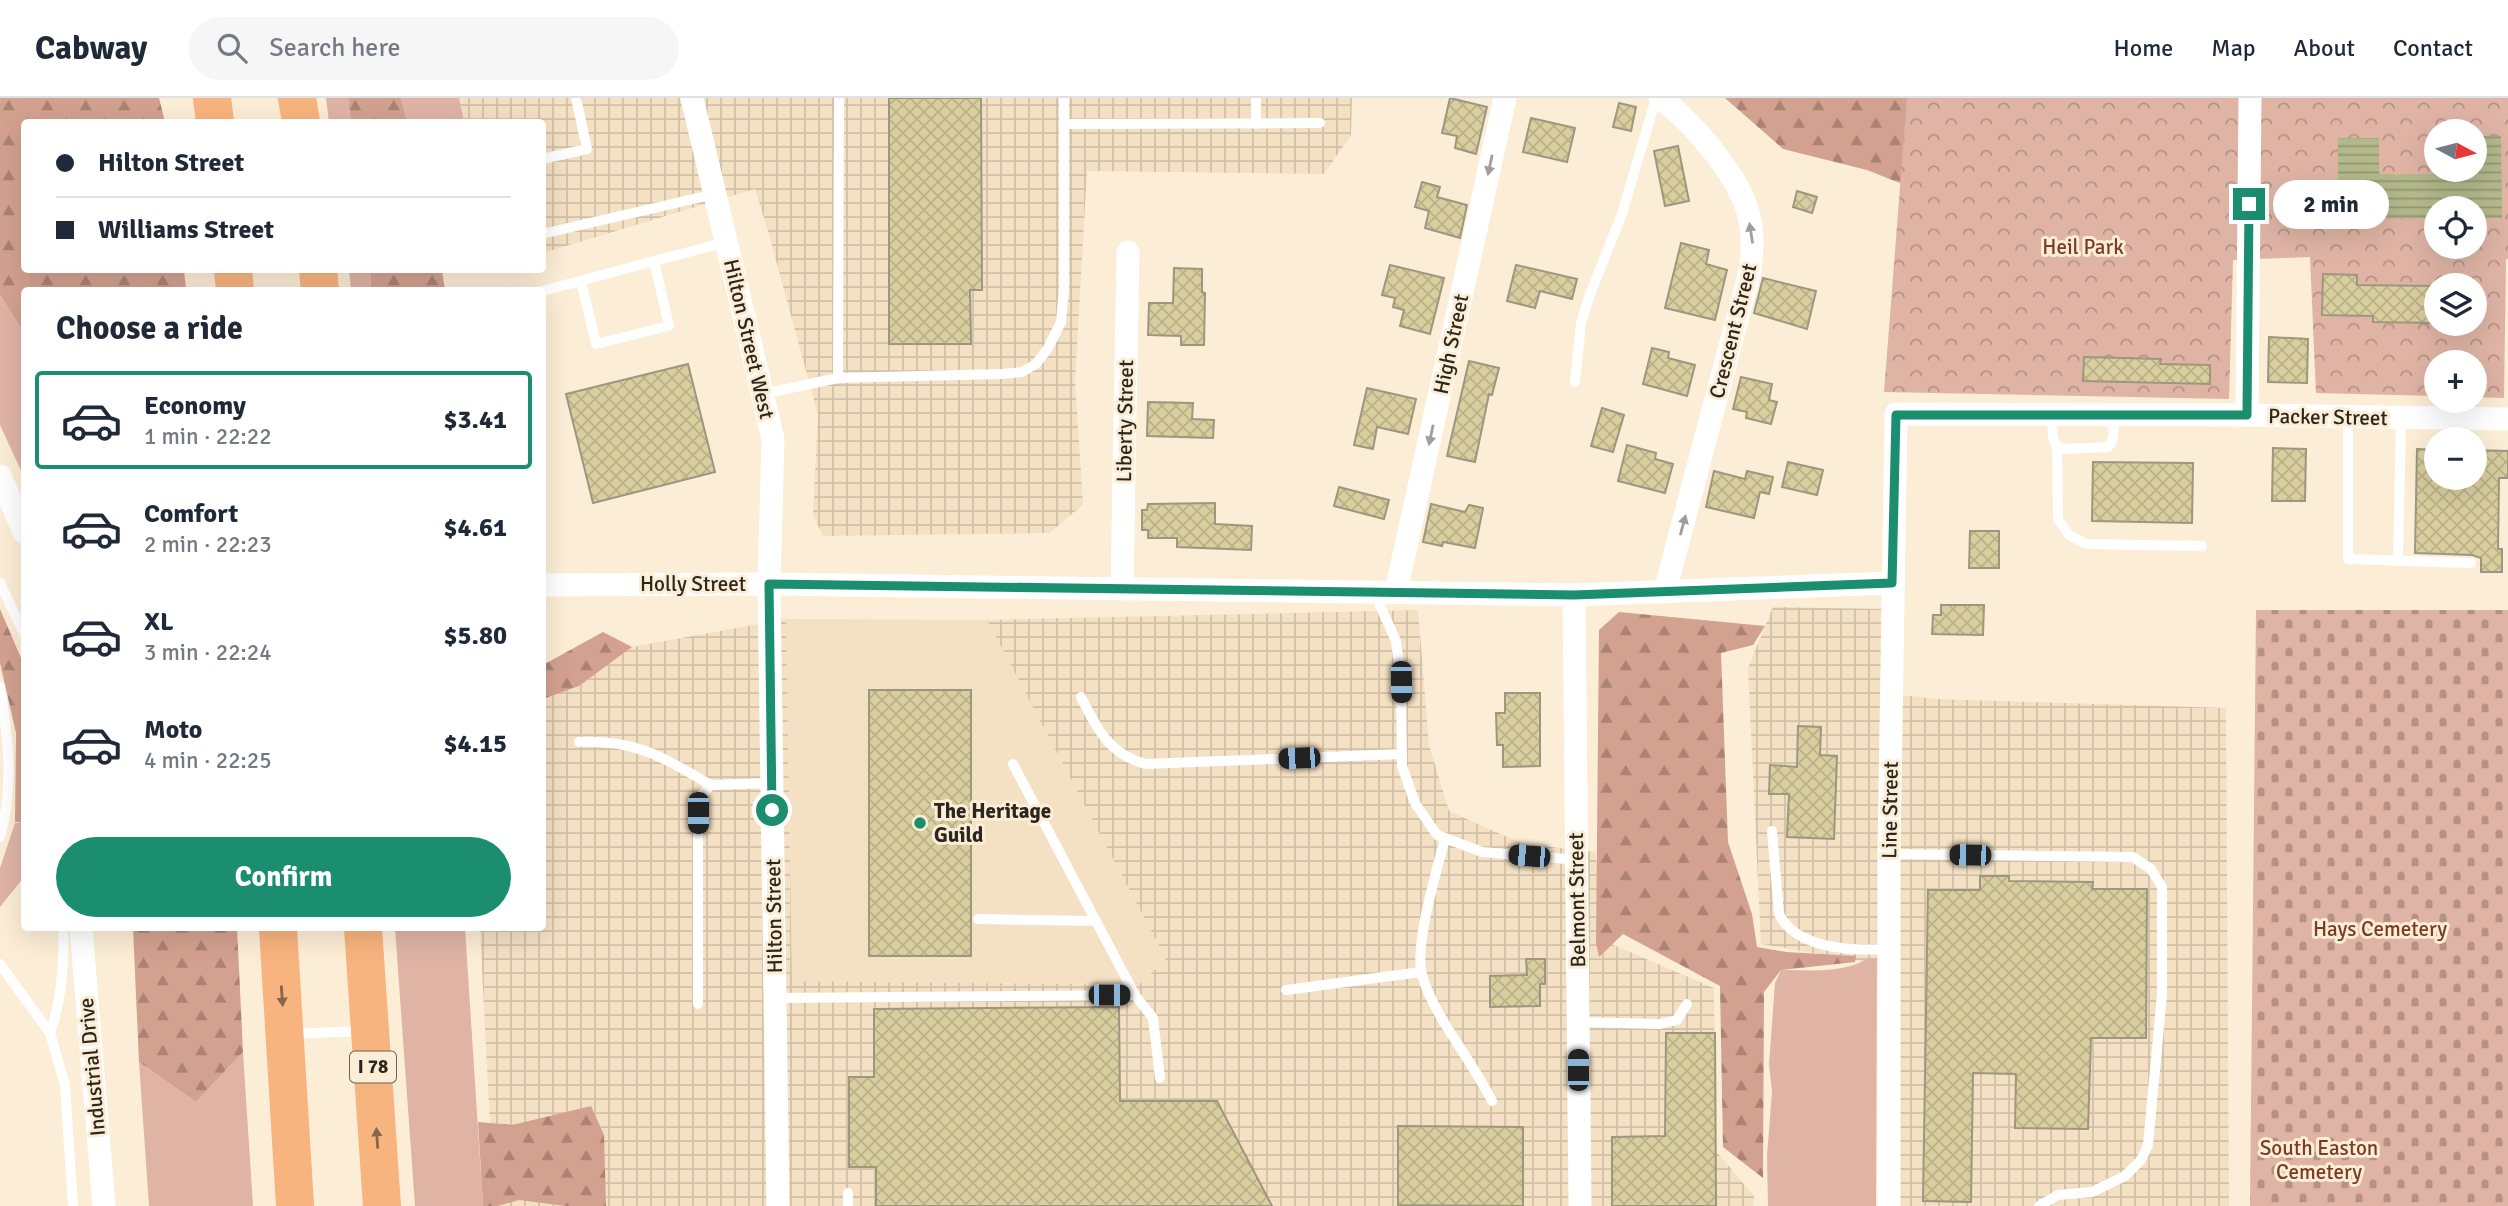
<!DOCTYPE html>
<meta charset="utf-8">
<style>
body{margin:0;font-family:Signika,sans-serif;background:#f6f6f7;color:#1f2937;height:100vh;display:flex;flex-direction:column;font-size:26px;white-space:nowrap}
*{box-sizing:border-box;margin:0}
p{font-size:23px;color:#747a83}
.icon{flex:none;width:38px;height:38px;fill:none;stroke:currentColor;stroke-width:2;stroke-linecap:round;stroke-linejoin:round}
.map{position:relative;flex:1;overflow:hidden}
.drawer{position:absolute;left:21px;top:189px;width:525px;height:644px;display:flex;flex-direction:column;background:#fff;border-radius:7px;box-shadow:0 7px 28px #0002}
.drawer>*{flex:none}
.top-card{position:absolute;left:21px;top:21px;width:525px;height:154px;border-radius:7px;box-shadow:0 7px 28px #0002;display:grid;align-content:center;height:154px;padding:0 35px;background:#fff}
.needle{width:46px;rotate:97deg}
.fabs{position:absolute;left:2424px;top:21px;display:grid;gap:14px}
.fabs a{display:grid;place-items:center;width:63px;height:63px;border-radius:50%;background:#fff;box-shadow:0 7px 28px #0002;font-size:35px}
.end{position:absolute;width:32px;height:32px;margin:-16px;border:9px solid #1b8e6f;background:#fff;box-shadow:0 0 0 4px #fff}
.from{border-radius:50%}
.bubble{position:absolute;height:49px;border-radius:24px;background:#fff;box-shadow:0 7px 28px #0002;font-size:23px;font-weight:700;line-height:49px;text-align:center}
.car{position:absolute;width:21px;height:42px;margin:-21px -10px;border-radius:9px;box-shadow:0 0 5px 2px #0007;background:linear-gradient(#222 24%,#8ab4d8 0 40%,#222 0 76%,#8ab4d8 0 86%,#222 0)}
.top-card b{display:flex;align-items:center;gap:24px;height:66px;font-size:26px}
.top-card b+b{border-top:2px solid #e0e1e3}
.top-card i{width:18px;height:18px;background:#1f2937}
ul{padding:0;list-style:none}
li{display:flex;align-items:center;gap:21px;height:98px;margin:0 14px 10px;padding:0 21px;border:4px solid transparent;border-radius:7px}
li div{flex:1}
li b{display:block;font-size:26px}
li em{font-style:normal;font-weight:700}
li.on{border-color:#1b8e6f}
li>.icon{width:63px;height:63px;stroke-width:1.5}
h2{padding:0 35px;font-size:32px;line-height:84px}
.action{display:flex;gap:14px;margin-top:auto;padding:14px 35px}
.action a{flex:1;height:80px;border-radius:42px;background:#1b8e6f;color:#fff;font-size:28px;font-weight:700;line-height:80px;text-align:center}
header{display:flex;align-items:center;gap:42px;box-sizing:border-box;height:98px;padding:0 35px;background:#fff;border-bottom:2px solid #e0e1e3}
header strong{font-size:33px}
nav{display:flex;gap:38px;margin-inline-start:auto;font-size:24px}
.search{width:490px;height:63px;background:#f6f6f7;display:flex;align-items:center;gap:18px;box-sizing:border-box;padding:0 24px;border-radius:38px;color:#747a83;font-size:26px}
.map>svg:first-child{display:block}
</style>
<header>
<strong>Cabway</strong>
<div class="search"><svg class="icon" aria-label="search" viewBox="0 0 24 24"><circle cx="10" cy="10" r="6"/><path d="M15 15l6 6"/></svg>Search here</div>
<nav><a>Home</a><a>Map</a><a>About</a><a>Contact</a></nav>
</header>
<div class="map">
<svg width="2508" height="1108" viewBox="0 0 2508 1108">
<defs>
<pattern id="industrial-grid" width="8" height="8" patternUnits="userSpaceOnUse" patternTransform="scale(1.75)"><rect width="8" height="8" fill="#f4e0c3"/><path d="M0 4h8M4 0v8" fill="none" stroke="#d1c0a7"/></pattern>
<pattern id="forest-firs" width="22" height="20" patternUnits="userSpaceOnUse" patternTransform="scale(1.75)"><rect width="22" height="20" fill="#d3a190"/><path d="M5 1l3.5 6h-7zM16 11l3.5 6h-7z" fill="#ab8375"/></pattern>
<pattern id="cemetery-stones" width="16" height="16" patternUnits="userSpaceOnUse" patternTransform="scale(1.75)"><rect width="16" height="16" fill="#dfb4a5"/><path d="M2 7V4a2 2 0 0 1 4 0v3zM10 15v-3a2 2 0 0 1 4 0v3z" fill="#b59286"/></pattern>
<pattern id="park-crowns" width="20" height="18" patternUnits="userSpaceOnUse" patternTransform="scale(1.75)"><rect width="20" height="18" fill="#dfb4a5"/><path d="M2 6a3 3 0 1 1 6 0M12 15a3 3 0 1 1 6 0" fill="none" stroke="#b59286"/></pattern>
<pattern id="water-rules" width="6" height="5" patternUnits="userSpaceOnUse" patternTransform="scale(1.75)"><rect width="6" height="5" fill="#b3b98b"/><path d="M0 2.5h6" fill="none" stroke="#929671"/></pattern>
<pattern id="building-cross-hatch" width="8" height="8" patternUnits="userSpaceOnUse" patternTransform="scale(1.75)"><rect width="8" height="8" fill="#d9ce9e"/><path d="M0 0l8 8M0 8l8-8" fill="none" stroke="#bab188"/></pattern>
</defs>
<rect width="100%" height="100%" fill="#fcedd6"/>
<!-- built -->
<path fill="#f4e0c3" d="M786,521L987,522L1166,861L1139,887L792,883Z"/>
<!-- industrial -->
<g fill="url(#industrial-grid)">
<path d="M415,0H1352L1351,37L1324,76L1087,73L1075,282L1083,407L1049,435L823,438L813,417L818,317L768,133L755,91L543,155L542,24H420Z"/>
<path d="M1773,509L1885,511L1883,595L1936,601L2226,610L2229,1108H1890L1879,866L1761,846L1748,570Z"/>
<path d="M1418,512L1429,647L1449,713L1523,746L1595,754L1609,845L1714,890L1715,1052L1754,1098L1753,1108H494L480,830H542L543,586L579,588L632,549L786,521L792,883L1139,887L1166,861L987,522Z"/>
</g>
<!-- green -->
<g fill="#dfb4a5">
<path d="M326,0H348L351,24H329Z"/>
<path d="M401,0H459L464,24H407Z"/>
<path d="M349,172H370L371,192H351Z"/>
<path d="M0,197L24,235V379L0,327Z"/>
<path d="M15,725H24V779L0,809V770Z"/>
<path d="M395,830H465L483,1108H415Z"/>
<path d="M1868,860H1877L1876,1108H1768L1767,1058L1772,994L1769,966L1775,885L1781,872C1808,872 1845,876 1868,860Z"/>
<path d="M243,954L253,1108H149L139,964L196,1004Z"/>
</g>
<!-- forest -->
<g fill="url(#forest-firs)">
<path d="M0,0H159L165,24H24V172H184L186,192H24V235L0,197Z"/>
<path d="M348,0H401L407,24H351Z"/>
<path d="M1725,0H1938L1920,93L1867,72L1783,51Z"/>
<path d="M370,172H442L445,192H371Z"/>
<path d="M0,511L24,567V725L15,724L16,635L0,565Z"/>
<path d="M1619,514L1765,528L1753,547L1721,555L1728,744L1752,816L1757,849L1786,854L1856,858L1855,864L1781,872L1764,894L1763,1080L1723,1049L1720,888L1623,836L1599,859L1596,845L1599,532Z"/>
<path d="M603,534L632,549L579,588L543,601V567Z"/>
<path d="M133,830H237L243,954L196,1004L139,964Z"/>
<path d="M591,1008L604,1037L606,1108H565L519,1102L498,1108H483L478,1024L512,1027Z"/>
</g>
<!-- cemetery -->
<path fill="url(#cemetery-stones)" d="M2256,512H2508V1108H2250Z"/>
<!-- park -->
<path fill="url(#park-crowns)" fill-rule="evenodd" d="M1907,0H2508V161H2506L2504,300L2475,299L2474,264H2436V298L2316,295L2310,159L2233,162L2229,301L1884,294ZM2436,33H2474V72H2436ZM2436,110H2474V149H2436ZM2436,187H2474V226H2436Z"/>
<!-- water -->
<path fill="url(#water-rules)" d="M2475,38H2501L2502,120H2475L2474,110H2436V120L2338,121V40H2379V76H2459L2460,72H2474Z"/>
<!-- building -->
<g fill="url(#building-cross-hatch)" stroke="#9d9780" stroke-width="2">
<path d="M889,0H981L982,192H970L971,246H889Z"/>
<path d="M1450,0L1487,9L1476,56L1455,50L1457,38L1442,35Z"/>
<path d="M1619,5L1636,9L1631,33L1613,29Z"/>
<path d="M1531,20L1575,30L1567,64L1523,54Z"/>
<path d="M1678,48L1689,103L1665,108L1654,53Z"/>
<path d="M1422,84L1440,89L1437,99L1467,107L1460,140L1425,130L1429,113L1415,109Z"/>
<path d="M1797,93L1817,99L1812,115L1793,109Z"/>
<path d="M1681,145L1709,152L1706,166L1727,172L1715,222L1665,210Z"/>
<path d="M1390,167L1444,180L1430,236L1400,228L1404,212L1393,209L1395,200L1382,197Z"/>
<path d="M1516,167L1577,181L1572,201L1540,193L1535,210L1507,203Z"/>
<path d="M1174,170L1202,171V194L1205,195L1204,247H1181V238L1148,237L1149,205H1173Z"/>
<path d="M2323,176L2357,177V187L2436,188V225L2373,224V218L2322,217Z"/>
<path d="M1763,180L1816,193L1807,231L1754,215Z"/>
<path d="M2269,239L2308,241L2307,285L2268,284Z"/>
<path d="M1652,250L1669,254L1668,260L1695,267L1687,298L1643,286Z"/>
<path d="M2084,259L2161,261L2160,266L2210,267V286L2083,283Z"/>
<path d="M1469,263L1499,270L1492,297L1489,296L1475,364L1447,358Z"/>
<path d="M688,266L715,374L593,405L566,296Z"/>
<path d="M1741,279L1772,286L1769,302L1777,304L1771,326L1746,320L1747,314L1733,311Z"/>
<path d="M1367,290L1416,301L1408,336L1377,329L1373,351L1354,347Z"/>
<path d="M1148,304L1193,305L1192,321L1214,322L1213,340L1147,338Z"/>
<path d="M1602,310L1624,317L1613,354L1591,348Z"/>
<path d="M1627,347L1656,355L1655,361L1673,366L1665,395L1618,383Z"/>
<path d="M2273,350L2306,351L2305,403H2272Z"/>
<path d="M2417,351L2436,352V380H2474V352L2508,353V380H2499L2498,451H2502V474H2481V460L2472,457L2415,455Z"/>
<path d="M1788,364L1823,372L1817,397L1782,389Z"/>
<path d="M2093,364L2193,365L2192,425L2092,423Z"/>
<path d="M1714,373L1745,381L1747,373L1773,379L1769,396L1760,394L1754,420L1706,409Z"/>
<path d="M1339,389L1389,402L1384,421L1334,408Z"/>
<path d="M1215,405V426L1252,428L1251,452L1177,449V440H1148V432H1142V412H1147L1148,406Z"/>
<path d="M1431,406L1465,414L1469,407L1483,410L1475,450L1443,444L1442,448L1423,444Z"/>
<path d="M1970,433H1999V470H1969Z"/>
<path d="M1941,507H1984L1983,537L1932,536L1933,517H1941Z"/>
<rect x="869" y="592" width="102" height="266"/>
<path d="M1505,595H1540V668L1503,669V647H1497L1496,615H1505Z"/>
<path d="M1798,628L1821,629L1820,657L1837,658L1834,741L1787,739L1789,696H1769L1770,667L1797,669Z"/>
<path d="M1980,778H2009V783L2093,784L2092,791H2147L2146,940H2091L2088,1031L2015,1030L2016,976L1973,975L1971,1104L1923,1103L1928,792H1980Z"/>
<path d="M1526,861H1545V886H1540V908L1490,909V878L1527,877Z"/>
<path d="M1119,909L1120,1003H1217L1272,1108H876V1069H849V979H874V911Z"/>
<path d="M1666,935H1715L1716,1108H1612V1039L1665,1038Z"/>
<path d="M1398,1028L1523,1029V1108L1398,1107Z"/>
</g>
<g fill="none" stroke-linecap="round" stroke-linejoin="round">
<!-- lane -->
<g stroke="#fff" stroke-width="10">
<path d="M1064,26L1320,25"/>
<path d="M1256,26V0"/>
<path d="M542,61L587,51L576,0"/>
<path d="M542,136L715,96"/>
<path d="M581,183L596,246L669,228L654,163"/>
<path d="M542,193L726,144"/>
<path d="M838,280L1002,276L1022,274L1036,266L1048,250L1061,224L1064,191V0"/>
<path d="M1575,284L1581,225L1589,199L1622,116L1656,0"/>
<path d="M762,296L838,280L839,0"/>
<path d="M2053,317C2053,329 2049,347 2063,351L2108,349C2116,342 2113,327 2113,317"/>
<path d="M2348,319V461L2471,465"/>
<path d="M2057,349L2058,421L2069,437L2086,446L2202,448"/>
<path d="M2398,463L2401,320"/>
<path d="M0,485L24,536"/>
<path d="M1374,494L1396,543L1401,584L1402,668L1415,705L1437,737L1482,754L1577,762"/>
<path d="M0,589C8,638 14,690 0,739"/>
<path d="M1081,599C1097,631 1109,656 1145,666L1402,656"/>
<path d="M579,644C638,642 662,659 711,687"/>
<path d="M1772,733L1779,816C1797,852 1853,853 1889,851"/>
<path d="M1445,740C1437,773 1414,846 1422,877C1433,917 1473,964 1492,1003"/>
<path d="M1889,756L2133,759L2151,771L2162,789V896L2148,1047L2141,1062L2125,1078L2092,1094L2058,1097L2039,1108"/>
<path d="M978,821L1096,823"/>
<path d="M0,866L50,935L65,987L73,1108"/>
<path d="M1286,892L1421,874"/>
<path d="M1135,897L1153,920L1160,980"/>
<path d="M775,900L1135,897L1013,666"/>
<path d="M698,906V715L702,696L711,687L772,685"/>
<path d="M1578,924L1660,926L1677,922L1687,906"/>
<path d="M50,935C61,905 65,861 63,830"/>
<path d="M291,936L362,933"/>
<path d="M848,1095V1108"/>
</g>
<!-- street -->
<g stroke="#fff" stroke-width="23">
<path d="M692,0L773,341L769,486L778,1108"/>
<path d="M1660,0C1692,23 1737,76 1748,114C1754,134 1752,153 1750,173L1665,493"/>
<path d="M2247,317L2250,0"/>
<path d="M0,378L24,434"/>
<path d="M542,487L769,486L1574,497L1892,485"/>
<path d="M1122,491L1128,154"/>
<path d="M1396,493L1505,0"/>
<path d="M1574,497L1580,1108"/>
<path d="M81,830L104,1108"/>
<path d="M1889,1108V756L1896,316L2247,317L2508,321"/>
</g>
<!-- highway -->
<g stroke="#f8b47e" stroke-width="38">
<path d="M212,0L215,24"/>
<path d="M297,0L301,24"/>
<path d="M233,172L235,192"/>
<path d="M318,172L320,192"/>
<path d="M278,830L295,1108"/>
<path d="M363,830L382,1108"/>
</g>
</g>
<!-- one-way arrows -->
<defs><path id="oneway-solid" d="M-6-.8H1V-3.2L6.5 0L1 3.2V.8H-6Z" transform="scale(1.75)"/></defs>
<g fill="#a09e9a">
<use href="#oneway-solid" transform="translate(1490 67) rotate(102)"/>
<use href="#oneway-solid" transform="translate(1751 135) rotate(-99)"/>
<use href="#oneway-solid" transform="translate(1431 337) rotate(102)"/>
<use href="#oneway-solid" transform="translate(1683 427) rotate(-75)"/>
</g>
<g fill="#886649">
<use href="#oneway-solid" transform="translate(282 898) rotate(86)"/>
<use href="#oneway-solid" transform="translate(377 1040) rotate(-94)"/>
</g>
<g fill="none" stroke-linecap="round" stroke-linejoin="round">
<!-- route -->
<path stroke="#1b8e6f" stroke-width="9" d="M772,712L769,486L1574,497L1892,485L1896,317H2247L2249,106"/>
</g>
<!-- markers -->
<circle fill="#1b8e6f" stroke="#fcedd6" stroke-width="2.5" cx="920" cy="725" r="7"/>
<g text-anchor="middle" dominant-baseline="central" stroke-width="6" stroke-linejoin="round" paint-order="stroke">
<!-- shield labels -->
<rect fill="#fcedd6" stroke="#6a6255" stroke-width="2" x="350" y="953.5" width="46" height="31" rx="5"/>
<g font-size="19" font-weight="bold" fill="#2c271e">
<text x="373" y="969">I 78</text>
</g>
<!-- park labels -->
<g font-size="21" fill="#7a3c25" stroke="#fcedd6">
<text x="2083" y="149">Heil Park</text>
<text x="2380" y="831">Hays Cemetery</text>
<text x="2319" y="1050">South Easton<tspan x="2319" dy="24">Cemetery</tspan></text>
</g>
<!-- street labels -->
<g font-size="21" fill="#2c271e" stroke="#fcedd6">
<text transform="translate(1733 233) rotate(-76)">Crescent Street</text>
<text transform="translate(749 241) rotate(77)">Hilton Street West</text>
<text transform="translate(1451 246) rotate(-78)">High Street</text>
<text transform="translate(2328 319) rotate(1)">Packer Street</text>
<text transform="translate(1125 323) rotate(-89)">Liberty Street</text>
<text x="693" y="486">Holly Street</text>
<text transform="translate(1890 712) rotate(-89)">Line Street</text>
<text transform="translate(1577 802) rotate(-91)">Belmont Street</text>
<text transform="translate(774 818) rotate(-91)">Hilton Street</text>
<text transform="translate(92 969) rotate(-95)">Industrial Drive</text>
</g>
<!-- poi labels -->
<g font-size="21" font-weight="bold" fill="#2c271e" stroke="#fcedd6" text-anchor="start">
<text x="934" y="713">The Heritage<tspan x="934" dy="24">Guild</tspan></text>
</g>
</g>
</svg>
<div class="fabs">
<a><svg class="needle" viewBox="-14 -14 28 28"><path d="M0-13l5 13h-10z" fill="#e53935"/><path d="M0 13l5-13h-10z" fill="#747a83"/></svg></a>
<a><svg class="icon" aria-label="locate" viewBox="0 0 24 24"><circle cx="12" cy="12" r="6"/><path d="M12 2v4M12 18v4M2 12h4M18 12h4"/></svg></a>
<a><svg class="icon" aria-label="layers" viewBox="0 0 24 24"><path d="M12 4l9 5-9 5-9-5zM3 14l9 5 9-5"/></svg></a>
<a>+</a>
<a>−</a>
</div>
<i class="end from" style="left:772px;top:712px"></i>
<i class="end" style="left:2249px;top:106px"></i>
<div class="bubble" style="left:2273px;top:82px;width:116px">2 min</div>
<i class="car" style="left:1401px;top:584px;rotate:179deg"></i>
<i class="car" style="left:1299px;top:660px;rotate:268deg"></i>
<i class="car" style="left:698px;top:715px;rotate:180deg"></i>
<i class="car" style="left:1970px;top:757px;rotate:271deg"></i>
<i class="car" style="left:1529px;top:758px;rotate:275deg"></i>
<i class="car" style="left:1109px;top:897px;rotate:90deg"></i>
<i class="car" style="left:1578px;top:972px;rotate:0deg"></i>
<div class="top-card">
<b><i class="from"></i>Hilton Street</b>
<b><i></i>Williams Street</b>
</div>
<section class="drawer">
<h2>Choose a ride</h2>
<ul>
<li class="on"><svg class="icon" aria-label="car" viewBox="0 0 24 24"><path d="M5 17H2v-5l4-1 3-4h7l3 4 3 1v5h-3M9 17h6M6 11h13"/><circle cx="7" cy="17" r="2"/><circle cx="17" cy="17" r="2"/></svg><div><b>Economy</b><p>1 min · 22:22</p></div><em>$3.41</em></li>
<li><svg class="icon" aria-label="car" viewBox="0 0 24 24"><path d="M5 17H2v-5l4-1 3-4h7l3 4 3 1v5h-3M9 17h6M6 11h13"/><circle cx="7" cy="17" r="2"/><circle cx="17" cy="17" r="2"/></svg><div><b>Comfort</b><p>2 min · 22:23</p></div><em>$4.61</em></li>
<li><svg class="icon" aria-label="car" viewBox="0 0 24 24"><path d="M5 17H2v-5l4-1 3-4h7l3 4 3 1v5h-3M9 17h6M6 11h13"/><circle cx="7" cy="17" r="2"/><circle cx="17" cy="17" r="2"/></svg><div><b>XL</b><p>3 min · 22:24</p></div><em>$5.80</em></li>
<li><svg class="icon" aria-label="car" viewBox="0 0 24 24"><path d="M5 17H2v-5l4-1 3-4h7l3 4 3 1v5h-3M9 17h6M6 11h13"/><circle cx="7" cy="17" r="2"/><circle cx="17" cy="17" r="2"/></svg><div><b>Moto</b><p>4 min · 22:25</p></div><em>$4.15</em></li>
</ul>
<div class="action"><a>Confirm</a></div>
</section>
</div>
